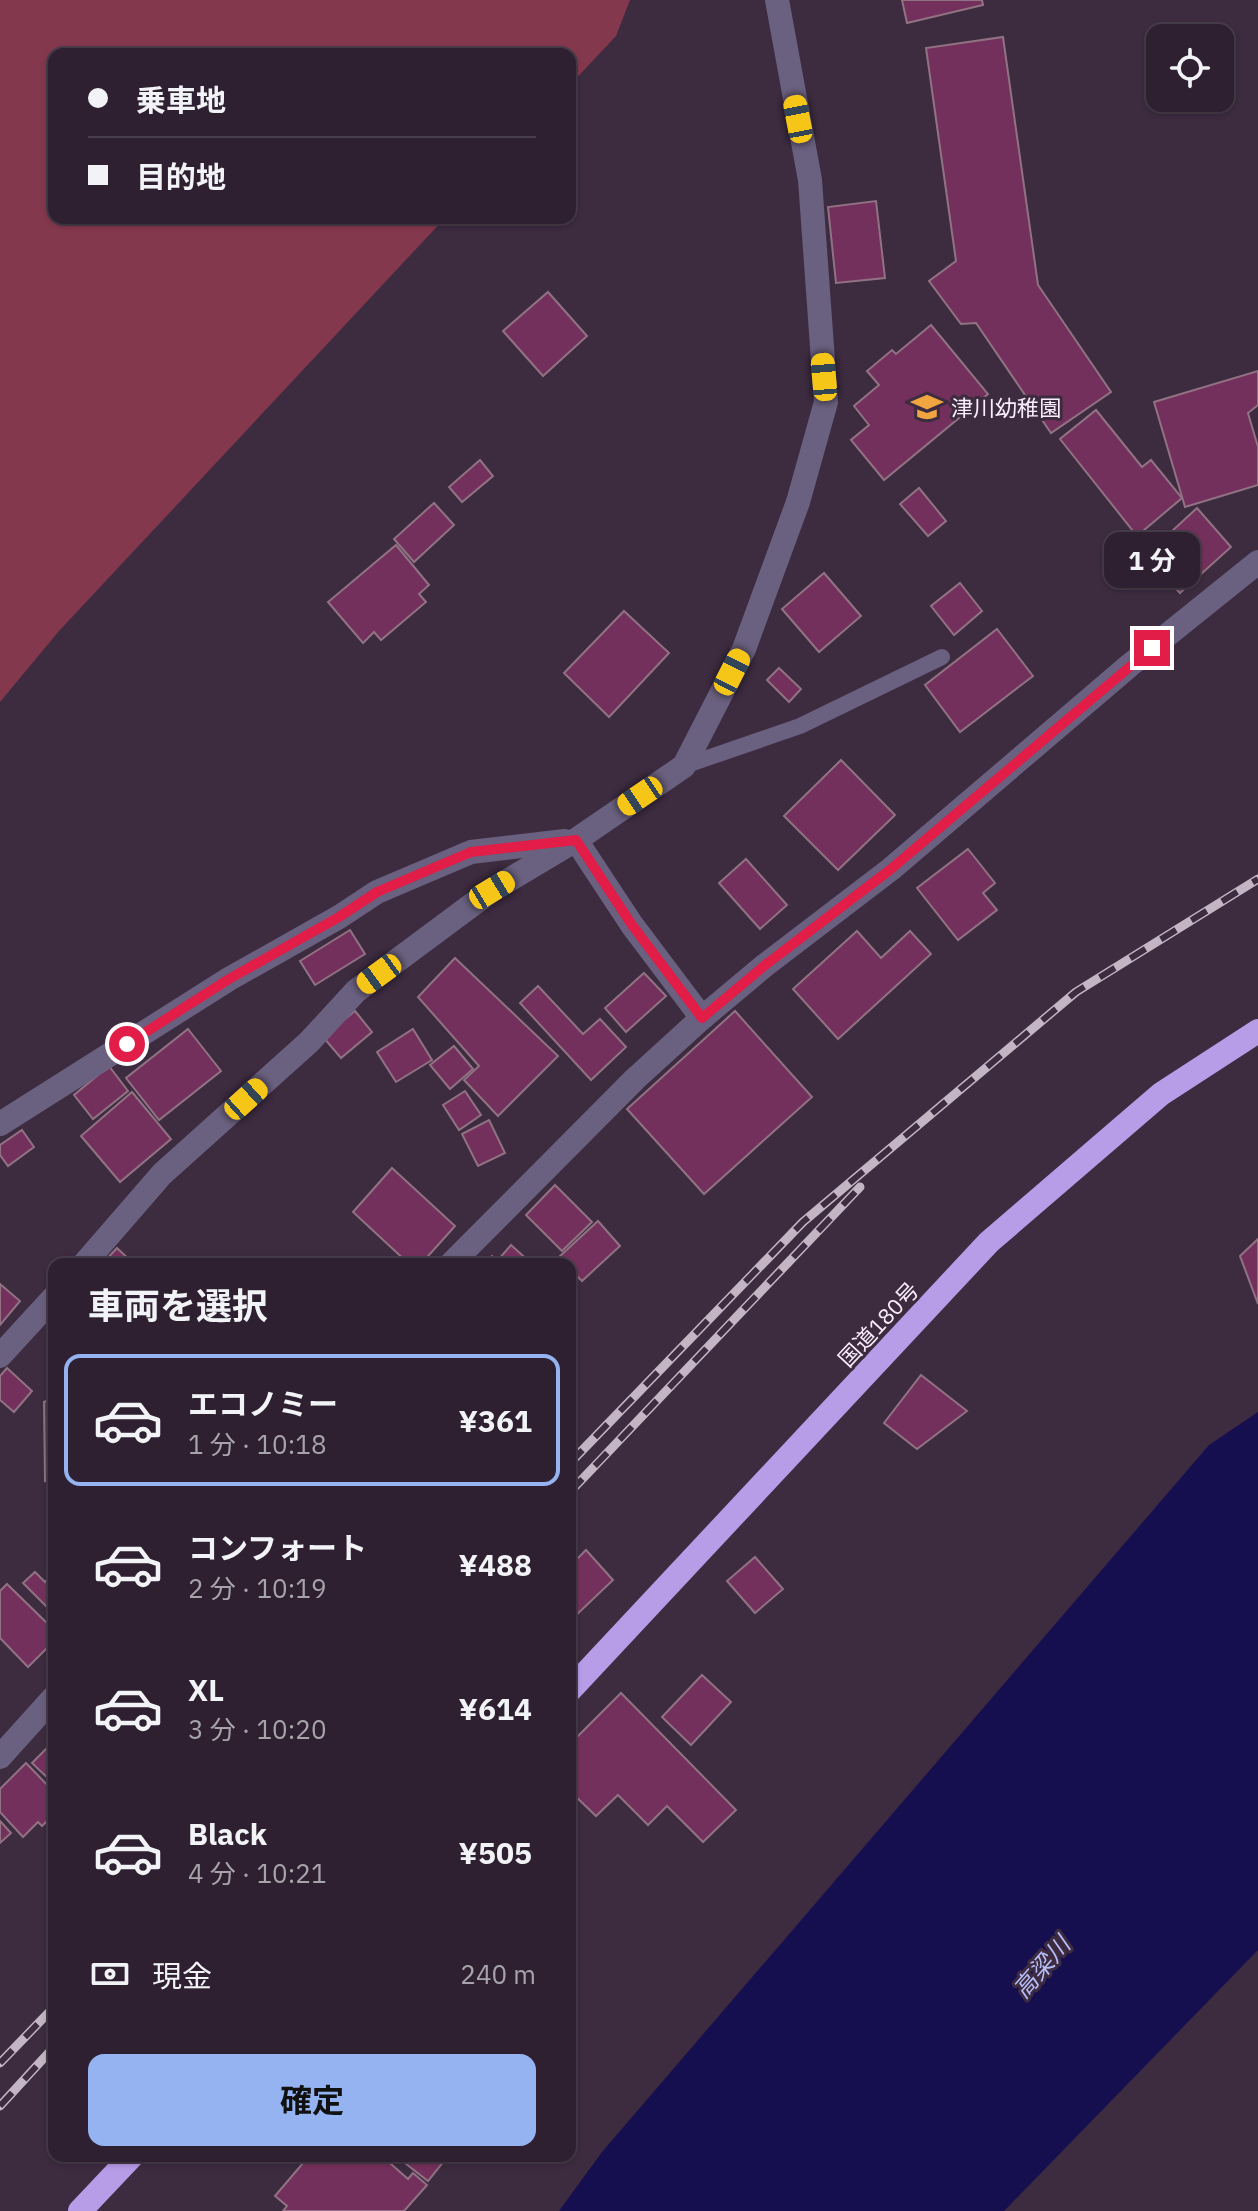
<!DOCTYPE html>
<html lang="ja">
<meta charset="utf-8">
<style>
body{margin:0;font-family:"IBM Plex Sans","Noto Sans JP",sans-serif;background:#3a2d3c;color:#f1f3f6;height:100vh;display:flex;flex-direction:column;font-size:30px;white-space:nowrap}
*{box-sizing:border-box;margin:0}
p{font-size:26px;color:#a7a3ab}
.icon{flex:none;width:44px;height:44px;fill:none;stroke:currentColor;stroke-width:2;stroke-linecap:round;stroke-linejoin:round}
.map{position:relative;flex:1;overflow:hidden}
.panel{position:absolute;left:48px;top:1258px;width:528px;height:904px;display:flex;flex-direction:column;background:#2e2030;border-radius:16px;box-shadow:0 2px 6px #0004,0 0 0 2px #493e4c}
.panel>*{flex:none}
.top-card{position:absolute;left:48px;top:48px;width:528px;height:176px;border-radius:16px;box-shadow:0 2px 6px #0004,0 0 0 2px #493e4c;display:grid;align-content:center;height:176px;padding:0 40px;background:#2e2030}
.buttons{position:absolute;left:1146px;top:24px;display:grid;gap:16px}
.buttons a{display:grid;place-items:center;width:88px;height:88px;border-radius:16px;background:#2e2030;box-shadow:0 2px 6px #0004,0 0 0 2px #493e4c;font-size:40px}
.end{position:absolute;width:36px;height:36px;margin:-18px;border:10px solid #e11d48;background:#fff;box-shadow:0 0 0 4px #fff}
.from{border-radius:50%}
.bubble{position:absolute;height:56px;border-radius:16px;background:#2e2030;box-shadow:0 2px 6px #0004,0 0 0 2px #493e4c;font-size:26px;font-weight:700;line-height:56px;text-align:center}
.car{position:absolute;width:24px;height:48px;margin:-24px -12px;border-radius:10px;box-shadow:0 0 6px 2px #0007;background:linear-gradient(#f5c518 24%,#345 0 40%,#f5c518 0 76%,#345 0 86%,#f5c518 0)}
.top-card b{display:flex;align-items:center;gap:28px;height:76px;font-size:30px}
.top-card b+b{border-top:2px solid #493e4c}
.top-card i{width:20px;height:20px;background:#f1f3f6}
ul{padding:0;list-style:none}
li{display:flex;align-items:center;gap:24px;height:132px;margin:0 16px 12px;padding:0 24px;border:4px solid transparent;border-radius:16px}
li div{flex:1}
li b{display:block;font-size:30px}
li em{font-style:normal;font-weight:700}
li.current{border-color:#95b2f1}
li>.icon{width:72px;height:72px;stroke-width:1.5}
h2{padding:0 40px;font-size:36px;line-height:96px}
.pay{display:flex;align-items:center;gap:20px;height:88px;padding:0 40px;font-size:30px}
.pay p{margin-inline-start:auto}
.cta{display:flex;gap:16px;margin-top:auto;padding:16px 40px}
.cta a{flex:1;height:92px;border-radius:16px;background:#95b2f1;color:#111;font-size:32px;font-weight:700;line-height:92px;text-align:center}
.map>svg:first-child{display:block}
</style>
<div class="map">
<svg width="1258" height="2211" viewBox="0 0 1258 2211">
<rect width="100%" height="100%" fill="#3d2b40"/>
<!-- green -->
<path fill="#84384d" d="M0,0H630L616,36L570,85V54H54V218H445L59,631L0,702Z"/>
<!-- water -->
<path fill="#160f4f" d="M1258,1412V1950L1004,2211H559L602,2152L1209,1445Z"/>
<!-- building -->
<g fill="#74305c" stroke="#907283" stroke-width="2">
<path d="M902,0H982L983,5L907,23Z"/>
<path d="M1003,37L1038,285L1111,392L1051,433L976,323L961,324L929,281L956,261L926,48Z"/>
<path d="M876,201L885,278L836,283L828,207Z"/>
<path d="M548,292L587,336L543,376L503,331Z"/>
<path d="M931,325L988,394L884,480L851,440L869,425L854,406L879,385L867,371L892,350L896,354Z"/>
<path d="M1258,371V405L1248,413L1258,447V485L1185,507L1154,402Z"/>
<path d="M1096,410L1142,467L1151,460L1182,498L1137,536L1060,439Z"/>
<path d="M480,460L493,476L462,502L449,487Z"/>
<path d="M919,488L946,521L928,536L900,504Z"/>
<path d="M434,503L454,525L414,562L394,539Z"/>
<path d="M1197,508L1231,547L1180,593L1146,555Z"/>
<path d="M396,545L429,585L419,594L426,602L381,640L374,632L363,643L328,602Z"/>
<path d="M824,573L861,616L819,652L782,609Z"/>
<path d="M960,583L982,611L954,635L931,606Z"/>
<path d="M624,611L669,653L609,717L564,673Z"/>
<path d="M997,629L1033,676L960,732L925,685Z"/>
<path d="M779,668L801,689L789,702L767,680Z"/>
<path d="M841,760L895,815L838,870L784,816Z"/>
<path d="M968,849L995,883L983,893L997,910L958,940L917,888Z"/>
<path d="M746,859L787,905L760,929L719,883Z"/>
<path d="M350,930L365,954L315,985L300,961Z"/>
<path d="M857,931L881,958L910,931L931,954L838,1039L793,989Z"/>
<path d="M455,958L558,1056L498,1116L464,1080L479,1066L418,997Z"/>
<path d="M644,973L666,996L626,1032L605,1008Z"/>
<path d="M538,986L583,1034L600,1019L626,1047L591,1080L520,1003Z"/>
<path d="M355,1011L372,1032L341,1058L323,1037Z"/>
<path d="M735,1011L812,1097L704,1194L627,1109Z"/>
<path d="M188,1029L221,1071L159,1120L126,1078Z"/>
<path d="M413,1029L432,1060L396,1082L377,1052Z"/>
<path d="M454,1046L473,1069L450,1089L430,1065Z"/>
<path d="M109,1066L128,1091L93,1119L74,1095Z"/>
<path d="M465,1091L481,1115L459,1130L443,1105Z"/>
<path d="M132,1092L171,1139L120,1182L81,1136Z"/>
<path d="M489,1120L505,1153L478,1166L462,1134Z"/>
<path d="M22,1130L34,1147L8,1166L0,1155V1145Z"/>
<path d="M392,1168L455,1226L421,1264H409L353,1212Z"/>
<path d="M555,1185L592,1222L562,1251L526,1215Z"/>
<path d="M598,1221L620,1246L582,1281L570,1269V1264H566L559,1257Z"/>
<path d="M1258,1239V1304L1240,1256Z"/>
<path d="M511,1245L532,1264H485L492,1256L498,1260Z"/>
<path d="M117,1248L134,1264H102Z"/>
<path d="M0,1284L20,1301L0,1325Z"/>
<path d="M7,1368L32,1391L14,1412L0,1400V1376Z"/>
<path d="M921,1375L967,1411L917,1449L884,1423Z"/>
<path d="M54,1398V1478L45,1481L44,1402Z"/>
<path d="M586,1550L613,1580L570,1621V1566Z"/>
<path d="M755,1557L783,1589L755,1613L727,1581Z"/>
<path d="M35,1572L45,1582L54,1573V1614L23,1583Z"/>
<path d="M7,1584L54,1630V1641L28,1667L0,1638V1591Z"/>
<path d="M702,1675L731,1702L691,1745L662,1717Z"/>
<path d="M621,1693L736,1810L703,1842L667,1806L648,1825L618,1795L596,1816L570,1791V1744Z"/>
<path d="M54,1741V1784L32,1763Z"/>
<path d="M26,1763L54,1792V1814L42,1826L38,1822L23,1837L0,1812V1789Z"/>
<path d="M0,1821L11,1833L0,1843Z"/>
<path d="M309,2156H382L408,2179L413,2173L427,2185L404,2211H283L287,2206L275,2196Z"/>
<path d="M396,2156H448L428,2181Z"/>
</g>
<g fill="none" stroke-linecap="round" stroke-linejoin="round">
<!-- lane -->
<path stroke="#6a607f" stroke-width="16" d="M684,766L800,726L942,657"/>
<!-- street -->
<g stroke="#6a607f" stroke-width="24">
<path d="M576,840L632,925L702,1018"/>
<path d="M0,1124L229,979L339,917L377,892L471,852L565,841"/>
<path d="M84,1264L162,1174L309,1042L356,991L492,890L576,840L684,766L744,649L798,502L826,402L810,180L777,0"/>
<path d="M451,1264L635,1079L702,1018L764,966L891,869L1130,665L1258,562"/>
<path d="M0,1356L54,1297"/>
<path d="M0,1757L54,1697"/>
</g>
<!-- highway -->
<g stroke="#b79ce8" stroke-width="24">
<path d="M570,1690L989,1242L1161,1094L1258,1031"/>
<path d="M80,2211L132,2156"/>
</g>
<defs>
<g id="rail">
<path d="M570,1463L803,1222L1076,992L1258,879"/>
<path d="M570,1492L860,1187"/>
<path d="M0,2063L54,2007"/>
<path d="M0,2106L54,2047"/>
</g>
</defs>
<!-- rail casing -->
<use href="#rail" stroke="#c4b5c5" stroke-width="9"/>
<!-- rail -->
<use href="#rail" stroke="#3d2b40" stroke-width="6" stroke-dasharray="18" stroke-linecap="butt"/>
</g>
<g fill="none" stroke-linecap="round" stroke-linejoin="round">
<!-- route -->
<path stroke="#e11d48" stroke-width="10" d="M127,1044L229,979L339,917L377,892L471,852L576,840L632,925L702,1018L764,966L891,869L1152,648"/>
</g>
<!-- icons -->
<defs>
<symbol id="school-bare" viewBox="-9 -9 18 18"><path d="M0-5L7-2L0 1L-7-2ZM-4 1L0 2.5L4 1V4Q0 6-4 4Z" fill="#f1a540" stroke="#3d2b40" stroke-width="2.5" paint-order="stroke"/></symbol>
</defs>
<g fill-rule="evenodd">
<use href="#school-bare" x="905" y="385" width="44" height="44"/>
</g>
<g text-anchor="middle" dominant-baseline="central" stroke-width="6" stroke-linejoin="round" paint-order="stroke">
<!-- poi labels -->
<g font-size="22" fill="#faedfb" stroke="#3d2b40" text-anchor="start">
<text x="951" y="407">津川幼稚園</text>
</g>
<!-- street labels -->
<g font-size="22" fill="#faedfb" stroke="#3d2b40">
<text transform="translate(878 1324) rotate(-47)">国道180号</text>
</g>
<!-- water labels -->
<g font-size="24" font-style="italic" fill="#b6bef9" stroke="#3d2b40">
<text transform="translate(1041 1967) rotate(-49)">高梁川</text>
</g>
</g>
</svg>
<div class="buttons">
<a><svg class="icon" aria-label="locate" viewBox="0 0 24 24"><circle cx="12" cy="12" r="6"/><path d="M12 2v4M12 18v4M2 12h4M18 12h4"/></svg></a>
</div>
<i class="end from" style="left:127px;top:1044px"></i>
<i class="end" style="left:1152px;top:648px"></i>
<div class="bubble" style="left:1104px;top:532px;width:96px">1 分</div>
<i class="car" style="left:798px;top:119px;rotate:349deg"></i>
<i class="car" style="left:824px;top:377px;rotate:355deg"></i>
<i class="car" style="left:732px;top:672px;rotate:27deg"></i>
<i class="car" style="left:640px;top:796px;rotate:236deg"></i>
<i class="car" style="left:492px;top:890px;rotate:59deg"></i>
<i class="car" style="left:379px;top:974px;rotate:234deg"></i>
<i class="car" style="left:246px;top:1099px;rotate:48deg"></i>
<div class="top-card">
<b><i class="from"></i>乗車地</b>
<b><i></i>目的地</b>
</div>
<section class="panel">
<h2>車両を選択</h2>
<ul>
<li class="current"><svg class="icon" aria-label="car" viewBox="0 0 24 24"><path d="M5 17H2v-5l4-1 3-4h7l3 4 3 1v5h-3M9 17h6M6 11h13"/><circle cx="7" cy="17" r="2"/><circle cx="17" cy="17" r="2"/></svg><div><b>エコノミー</b><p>1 分 · 10:18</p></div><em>¥361</em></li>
<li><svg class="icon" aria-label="car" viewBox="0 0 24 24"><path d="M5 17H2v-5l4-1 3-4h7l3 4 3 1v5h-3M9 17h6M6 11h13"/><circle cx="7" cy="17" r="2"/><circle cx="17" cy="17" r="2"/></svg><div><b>コンフォート</b><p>2 分 · 10:19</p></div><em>¥488</em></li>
<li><svg class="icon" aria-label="car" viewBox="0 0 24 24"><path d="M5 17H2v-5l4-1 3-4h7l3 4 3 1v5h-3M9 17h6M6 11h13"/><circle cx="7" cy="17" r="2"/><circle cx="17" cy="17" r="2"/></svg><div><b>XL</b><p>3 分 · 10:20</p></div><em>¥614</em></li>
<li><svg class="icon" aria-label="car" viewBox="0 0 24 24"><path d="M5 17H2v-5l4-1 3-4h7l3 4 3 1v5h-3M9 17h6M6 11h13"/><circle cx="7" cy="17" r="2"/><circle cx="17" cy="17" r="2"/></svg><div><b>Black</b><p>4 分 · 10:21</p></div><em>¥505</em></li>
</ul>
<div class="pay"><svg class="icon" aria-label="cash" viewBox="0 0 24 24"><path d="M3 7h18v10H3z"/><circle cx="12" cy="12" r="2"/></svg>現金<p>240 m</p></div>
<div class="cta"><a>確定</a></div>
</section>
</div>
